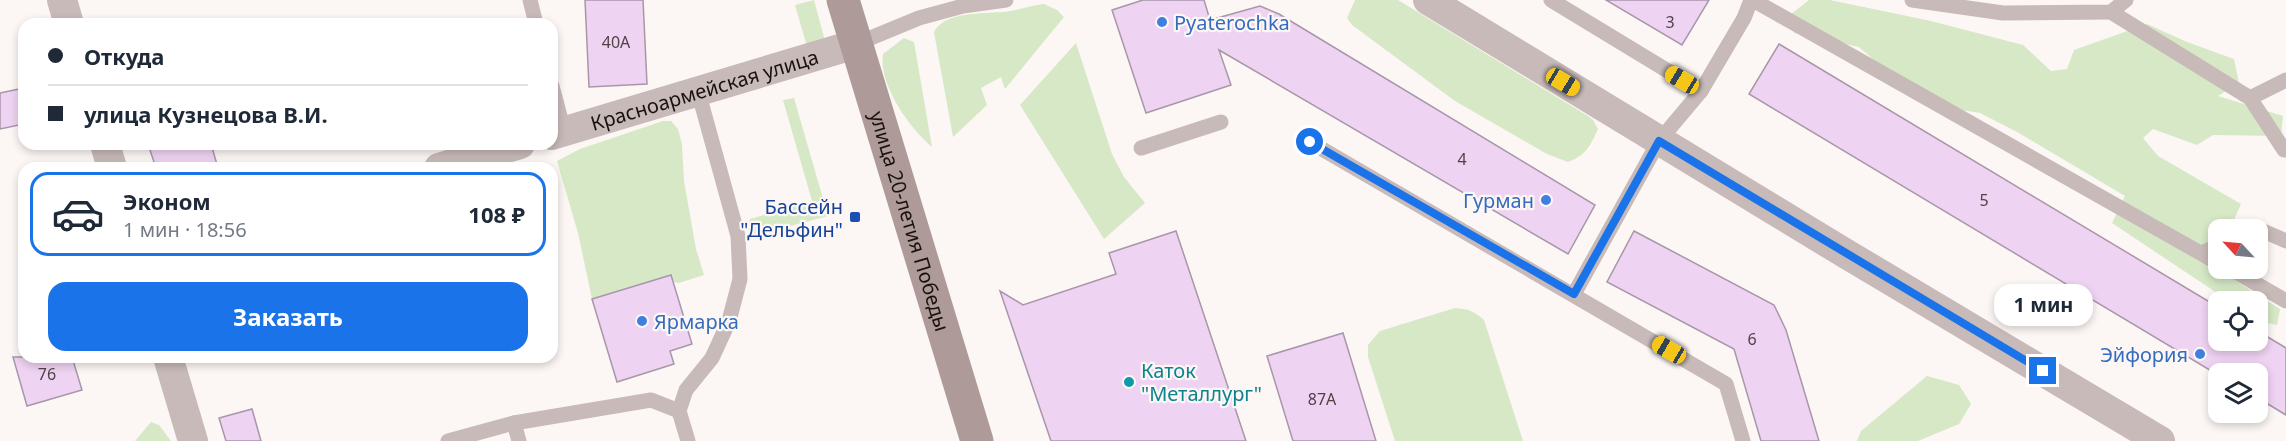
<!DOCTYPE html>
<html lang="ru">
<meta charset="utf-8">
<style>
body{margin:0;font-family:"Noto Sans",sans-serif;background:#f2f2f3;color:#1f2937;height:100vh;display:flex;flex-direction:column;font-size:22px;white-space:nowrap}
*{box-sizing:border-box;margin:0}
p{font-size:20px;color:#747a83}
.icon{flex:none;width:33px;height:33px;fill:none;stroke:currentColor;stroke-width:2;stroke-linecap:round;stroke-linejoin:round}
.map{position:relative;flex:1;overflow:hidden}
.side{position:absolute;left:18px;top:162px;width:540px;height:201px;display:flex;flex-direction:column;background:#fff;border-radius:18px;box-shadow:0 3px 9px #0003}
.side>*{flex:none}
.hud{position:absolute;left:18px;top:18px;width:540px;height:132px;border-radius:18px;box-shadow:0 3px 9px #0003;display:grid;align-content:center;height:132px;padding:0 30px;background:#fff}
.needle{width:39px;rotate:296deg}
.fabs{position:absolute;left:2208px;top:219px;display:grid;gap:12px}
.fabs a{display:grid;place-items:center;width:60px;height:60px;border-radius:12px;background:#fff;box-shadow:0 3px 9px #0003;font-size:30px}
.end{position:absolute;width:27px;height:27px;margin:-14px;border:8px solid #1a73e8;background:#fff;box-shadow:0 0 0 3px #fff}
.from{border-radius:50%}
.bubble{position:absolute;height:42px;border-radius:18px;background:#fff;box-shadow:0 3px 9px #0003;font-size:20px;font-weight:700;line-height:42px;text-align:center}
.car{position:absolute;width:18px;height:36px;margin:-18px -9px;border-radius:8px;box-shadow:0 0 4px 2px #0007;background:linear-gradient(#f5c518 24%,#345 0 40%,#f5c518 0 76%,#345 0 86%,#f5c518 0)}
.hud b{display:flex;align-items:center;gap:21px;height:57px;font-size:22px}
.hud b+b{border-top:2px solid #e0e1e3}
.hud i{width:15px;height:15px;background:#1f2937}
ul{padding:10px 0 0;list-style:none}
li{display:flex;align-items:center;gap:18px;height:84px;margin:0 12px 9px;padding:0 18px;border:3px solid transparent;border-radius:18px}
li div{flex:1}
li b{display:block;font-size:22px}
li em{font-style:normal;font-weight:700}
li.selected{border-color:#1a73e8}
li>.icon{width:54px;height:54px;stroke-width:1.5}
.button{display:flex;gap:12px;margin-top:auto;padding:12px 30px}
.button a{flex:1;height:69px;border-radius:18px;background:#1a73e8;color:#fff;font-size:24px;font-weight:700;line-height:69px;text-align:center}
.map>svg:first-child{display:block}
</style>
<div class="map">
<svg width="2286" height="441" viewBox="0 0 2286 441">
<rect width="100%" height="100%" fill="#fcf7f4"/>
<!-- green -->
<g fill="#d6e8c6">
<path d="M814,0L825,41L808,50L795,5Z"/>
<path d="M1355,0H1398L1588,116L1593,120L1598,129C1591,145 1585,156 1568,162L1547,154L1455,101L1352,25L1347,18Z"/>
<path d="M1809,0H1830L1931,21L2023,45L2051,71L2067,69L2074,50L2147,24L2187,42L2234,59L2239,83L2218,96L2283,116L2281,136L2213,135L2197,145L2153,129L2143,138L2158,156L2241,204L2230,229L2218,230L2217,269L2280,309L2277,325L2258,321V302L2229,301L2112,223L2125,196L2019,133L1980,113L1924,104L1859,47L1794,33L1791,14Z"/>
<path d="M1044,4L1057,10L1064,17L1005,89L1001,77L981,88L987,105L953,137L934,32C945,11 982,14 1003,12C1017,11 1030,5 1044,4Z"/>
<path d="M904,38L914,42L932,147C910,129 878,84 883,54Z"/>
<path d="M1076,43L1112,154L1124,177L1145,203L1104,239L1020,105Z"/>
<path d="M794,98L828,216L756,235L749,232L747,227L750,219L812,201L783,100Z"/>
<path d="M663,121H671L678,129L682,144L684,181L696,249L704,275L679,283L674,282L671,275L592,299L578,233L557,161L580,149Z"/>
<path d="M1455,308C1468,309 1474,311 1484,320L1523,441H1395L1368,357V345L1380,331Z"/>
<path d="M1927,376L1959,385L1971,404L1959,424L1918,441H1857L1861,431Z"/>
<path d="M151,422L159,425L171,441H135Z"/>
</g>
<!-- building -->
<g fill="#efd3f2" stroke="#a797a9" stroke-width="1.5">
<path d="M585,0H643L647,84L589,87Z"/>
<path d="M1143,0H1204L1210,20L1260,6L1279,14L1595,205L1568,254L1219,50L1231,85L1146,113L1112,10Z"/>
<path d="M1606,0H1709L1682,45Z"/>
<path d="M1779,44L2218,307V340H2258V331L2286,348V415L2258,398V374L2218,375L1749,94Z"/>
<path d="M24,88V124L0,129V93Z"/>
<path d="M148,144H211L218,168H156Z"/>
<path d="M1176,231L1246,441H1051L1000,291L1023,305L1116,274L1109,253Z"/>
<path d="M1634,231L1774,305L1786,330L1819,441H1761L1734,349L1607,282Z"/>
<path d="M671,275L692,344L670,351L674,364L617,382L592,299Z"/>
<path d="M1343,333L1376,441H1293L1267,356Z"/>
<path d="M13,357H72L82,390L27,406Z"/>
<path d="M252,409L261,441H226L219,418Z"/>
</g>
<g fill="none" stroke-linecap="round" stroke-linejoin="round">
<!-- lane -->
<g stroke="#c7bab8" stroke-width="15">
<path d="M530,0L536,24"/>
<path d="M1551,0L1701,91"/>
<path d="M1753,0L2218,263"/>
<path d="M1912,0L2003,13L2111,12L2126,0"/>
<path d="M2111,12L2250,98L2284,150H2286"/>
<path d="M856,44L919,18L963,6L1006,0"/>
<path d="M552,86L564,131"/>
<path d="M2250,98L2286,80"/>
<path d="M1310,142L1726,384L1743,441"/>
<path d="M1141,148L1221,122"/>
<path d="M2258,232L2261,230L2286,241"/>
<path d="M2201,253L2218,246"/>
<path d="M2229,268L2286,301"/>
<path d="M1574,294L1659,141L1701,91L1744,18L1751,0"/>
<path d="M514,423L519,441"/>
<path d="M448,441L514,423L651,400L679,411"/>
<path d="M688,441L679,411L686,390L712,358L729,321L740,279L738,236L698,91"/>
</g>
<!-- street -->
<g stroke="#c7bab8" stroke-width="30">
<path d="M62,0L69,24"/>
<path d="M1428,0L1848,255L2160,441"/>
<path id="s1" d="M552,135L856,44"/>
<path d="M105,144L112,168"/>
<path d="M439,168L520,144"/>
<path d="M168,357L193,441"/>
</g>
<!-- secondary -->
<path stroke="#ae9b99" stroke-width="33" id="s2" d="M843,0L977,441"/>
</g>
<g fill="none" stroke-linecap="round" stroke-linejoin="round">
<!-- route -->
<path stroke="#1a73e8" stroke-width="8" d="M1310,142L1574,294L1659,141L2043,371"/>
</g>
<!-- markers -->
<g fill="#3f7fe0" stroke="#fcf7f4" stroke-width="2">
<circle cx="1162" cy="22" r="6"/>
<circle cx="1546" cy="200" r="6"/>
<circle cx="642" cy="321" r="6"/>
<circle cx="2200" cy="354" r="6"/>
</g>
<rect fill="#1a4fb4" stroke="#fcf7f4" stroke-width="2" x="849" y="211" width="12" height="12" rx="3"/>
<circle fill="#0f9aa8" stroke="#fcf7f4" stroke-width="2" cx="1129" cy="382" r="6"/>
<g text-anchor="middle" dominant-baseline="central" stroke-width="4.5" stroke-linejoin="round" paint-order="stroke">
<!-- number labels -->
<g font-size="16" fill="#504248">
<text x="1670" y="22">3</text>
<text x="616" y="42">40А</text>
<text x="1462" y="159">4</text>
<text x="1984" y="200">5</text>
<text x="1752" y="339">6</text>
<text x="47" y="374">76</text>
<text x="1322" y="399">87А</text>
</g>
<!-- shop labels -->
<g font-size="20" fill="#366cbe" stroke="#fcf7f4" text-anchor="start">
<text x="1174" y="22">Pyaterochka</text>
<text x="1534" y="200" text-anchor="end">Гурман</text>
<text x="654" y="321">Ярмарка</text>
<text x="2188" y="354" text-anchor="end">Эйфория</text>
</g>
<!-- street labels -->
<g font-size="20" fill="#1b120f" stroke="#fcf7f4">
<text stroke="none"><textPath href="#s1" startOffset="159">Красноармейская улица</textPath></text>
<text stroke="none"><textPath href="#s2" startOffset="231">улица 20-летия Победы</textPath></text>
</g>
<!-- transit labels -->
<g font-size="20" fill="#164399" stroke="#fcf7f4" text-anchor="end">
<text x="843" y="206">Бассейн<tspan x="843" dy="23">"Дельфин"</tspan></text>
</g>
<!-- culture labels -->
<g font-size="20" fill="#0d838f" stroke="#fcf7f4" text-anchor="start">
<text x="1141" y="370">Каток<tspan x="1141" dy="23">"Металлург"</tspan></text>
</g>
</g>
</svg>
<div class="fabs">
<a><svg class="needle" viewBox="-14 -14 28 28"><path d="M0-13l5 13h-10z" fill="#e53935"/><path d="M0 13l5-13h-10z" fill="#747a83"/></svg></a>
<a><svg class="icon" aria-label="locate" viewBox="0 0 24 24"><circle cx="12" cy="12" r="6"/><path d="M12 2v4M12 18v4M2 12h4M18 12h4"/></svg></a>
<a><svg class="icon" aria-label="layers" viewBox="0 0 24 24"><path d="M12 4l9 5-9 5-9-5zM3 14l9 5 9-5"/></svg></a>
</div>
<i class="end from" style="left:1310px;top:142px"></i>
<i class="end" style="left:2043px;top:371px"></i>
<div class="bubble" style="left:1994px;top:284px;width:99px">1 мин</div>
<i class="car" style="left:1682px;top:80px;rotate:301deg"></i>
<i class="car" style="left:1563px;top:82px;rotate:121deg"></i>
<i class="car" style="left:1669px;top:350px;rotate:300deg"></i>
<div class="hud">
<b><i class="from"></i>Откуда</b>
<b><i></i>улица Кузнецова В.И.</b>
</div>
<section class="side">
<ul>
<li class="selected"><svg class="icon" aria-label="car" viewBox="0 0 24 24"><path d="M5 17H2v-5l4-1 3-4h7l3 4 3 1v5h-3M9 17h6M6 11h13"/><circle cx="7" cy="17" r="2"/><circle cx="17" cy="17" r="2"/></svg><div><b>Эконом</b><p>1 мин · 18:56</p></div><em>108 ₽</em></li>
</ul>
<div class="button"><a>Заказать</a></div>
</section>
</div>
